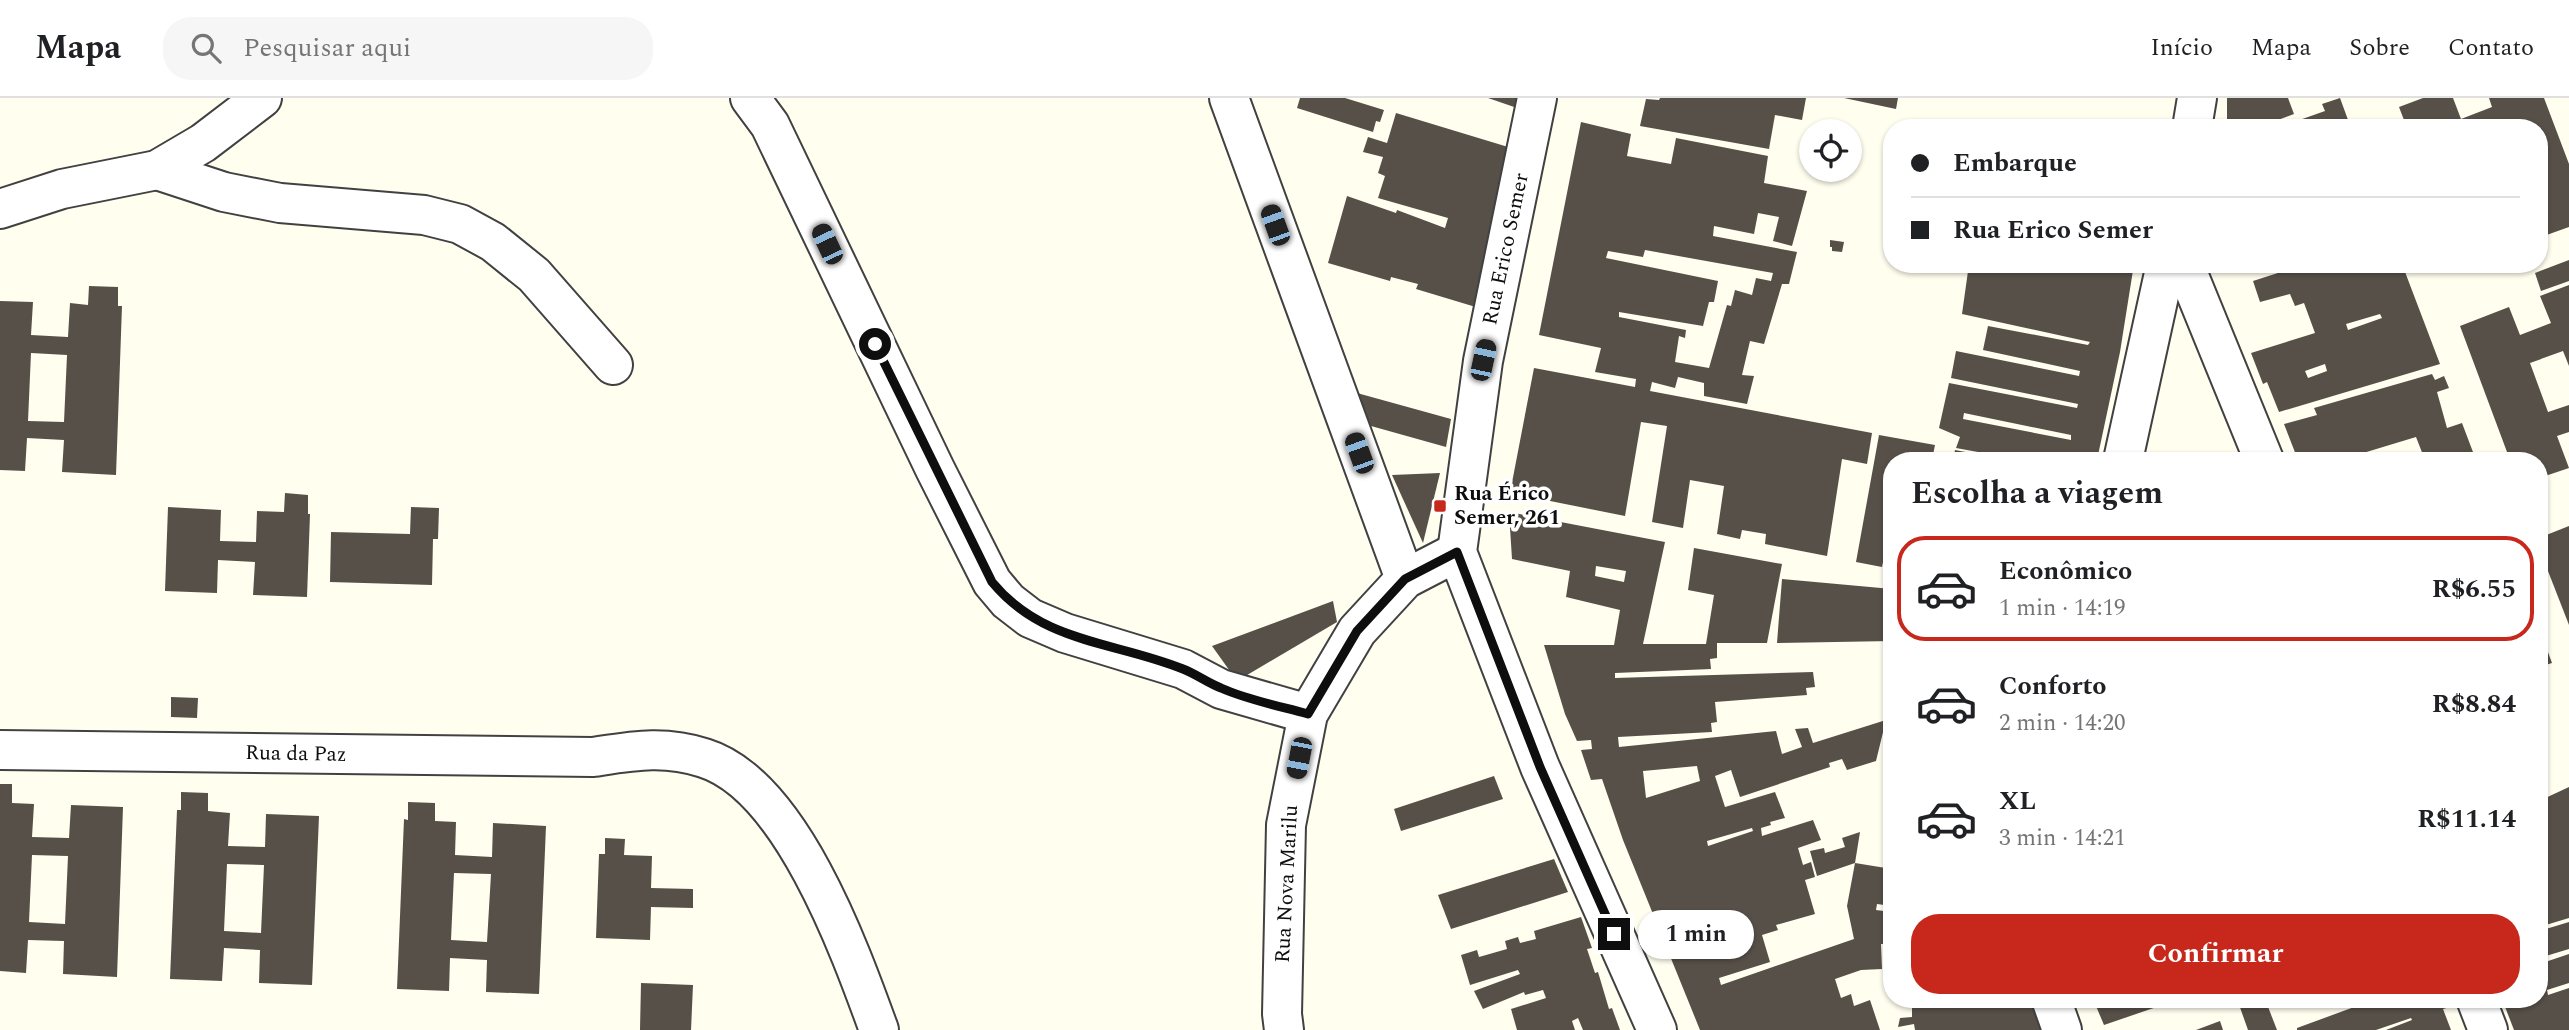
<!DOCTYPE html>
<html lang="pt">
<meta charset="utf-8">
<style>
body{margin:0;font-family:Spectral,serif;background:#f6f6f6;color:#202124;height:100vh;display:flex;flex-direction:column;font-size:26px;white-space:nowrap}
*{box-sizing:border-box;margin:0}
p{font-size:23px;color:#757577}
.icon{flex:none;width:38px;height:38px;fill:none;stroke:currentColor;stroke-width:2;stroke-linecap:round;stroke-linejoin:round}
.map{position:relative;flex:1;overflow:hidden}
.drawer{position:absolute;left:1883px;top:354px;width:665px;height:556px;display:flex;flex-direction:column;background:#fff;border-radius:28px;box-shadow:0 2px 5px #0004}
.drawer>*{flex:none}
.hud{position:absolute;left:1883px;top:21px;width:665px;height:154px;border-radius:28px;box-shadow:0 2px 5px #0004;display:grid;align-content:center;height:154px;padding:0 28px;background:#fff}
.controls{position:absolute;left:1799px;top:21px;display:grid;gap:14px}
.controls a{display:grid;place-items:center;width:63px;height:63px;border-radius:50%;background:#fff;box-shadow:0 2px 5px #0004;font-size:35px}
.end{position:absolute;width:32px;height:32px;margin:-16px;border:9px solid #0e0e0e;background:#fff;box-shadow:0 0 0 4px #fff}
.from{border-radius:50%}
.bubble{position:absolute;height:49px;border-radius:24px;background:#fff;box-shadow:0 2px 5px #0004;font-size:23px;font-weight:700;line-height:49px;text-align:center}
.car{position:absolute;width:21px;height:42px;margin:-21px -10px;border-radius:9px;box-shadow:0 0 5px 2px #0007;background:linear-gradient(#222 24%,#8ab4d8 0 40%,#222 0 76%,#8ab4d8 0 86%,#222 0)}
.hud b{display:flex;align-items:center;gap:24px;height:66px;font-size:26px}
.hud b+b{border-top:2px solid #e0e0e0}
.hud i{width:18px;height:18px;background:#202124}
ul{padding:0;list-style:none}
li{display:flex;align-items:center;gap:21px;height:105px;margin:0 14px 10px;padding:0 14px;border:4px solid transparent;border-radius:28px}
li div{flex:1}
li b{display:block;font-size:26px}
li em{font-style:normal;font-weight:700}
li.active{border-color:#c8281c}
li>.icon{width:63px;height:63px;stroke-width:1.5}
h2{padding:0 28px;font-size:32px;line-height:84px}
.primary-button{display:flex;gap:14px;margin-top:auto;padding:14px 28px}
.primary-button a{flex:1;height:80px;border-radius:28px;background:#c8281c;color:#fff;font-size:28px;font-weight:700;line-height:80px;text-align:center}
header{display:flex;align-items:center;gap:42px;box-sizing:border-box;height:98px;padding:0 35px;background:#fff;border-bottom:2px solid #e0e0e0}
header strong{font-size:33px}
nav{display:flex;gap:38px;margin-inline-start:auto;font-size:24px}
.search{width:490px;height:63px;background:#f6f6f6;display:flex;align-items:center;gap:18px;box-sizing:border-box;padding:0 24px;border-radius:28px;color:#757577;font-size:26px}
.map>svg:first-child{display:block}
</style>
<header>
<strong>Mapa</strong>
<div class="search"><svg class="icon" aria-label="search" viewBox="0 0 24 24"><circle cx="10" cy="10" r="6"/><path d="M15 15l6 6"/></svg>Pesquisar aqui</div>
<nav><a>Início</a><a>Mapa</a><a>Sobre</a><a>Contato</a></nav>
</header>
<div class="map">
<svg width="2569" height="932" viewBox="0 0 2569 932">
<rect width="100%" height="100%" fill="#fffeef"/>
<!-- building -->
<g fill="#575049" fill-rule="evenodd">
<path d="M1300,0H1345L1384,12L1380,24L1376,23L1373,34L1297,10Z"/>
<path d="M1488,0H1522L1520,11Z"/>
<path d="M1660,0H1806L1802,22L1775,17L1769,51L1640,28L1646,1L1659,2Z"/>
<path d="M1844,0H1898L1896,11Z"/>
<path d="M2227,0H2288L2294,16L2256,30H2227Z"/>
<path d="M2340,0L2351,30H2277L2325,13L2322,6Z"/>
<path d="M2423,0H2453L2461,21L2492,9L2489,0H2544L2569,66V129L2541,139L2539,134V30H2407L2399,9Z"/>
<path d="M1396,15L1518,52L1479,210L1416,191L1418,186L1391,179L1390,183L1328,165L1347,98L1396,115L1397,112L1445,130L1448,120L1378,100L1385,78L1378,75L1383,59L1363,54L1368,39L1387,45Z"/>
<path d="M1581,24L1631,36L1627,58L1671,66L1676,40L1768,58L1764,85L1807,93L1792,148L1773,143L1779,119L1758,115L1754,136L1714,128L1713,138L1797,154L1789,186H1782L1764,246L1750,243L1742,277L1754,278L1747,306L1704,298V285L1678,279L1675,290L1652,284L1650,293L1872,335L1867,366L1842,361L1827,458L1765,446L1766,436L1742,432L1740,441L1717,436L1724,388L1690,382L1683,430L1652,424L1667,328L1641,324L1625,418L1510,395L1534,270L1635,289L1636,281L1595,274L1601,250L1539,237ZM1645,152L1773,175L1771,183L1756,180L1752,197L1735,192L1731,208L1727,207L1709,270L1675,264L1679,238L1685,240L1686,232L1619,219V214L1703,228L1709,204H1714L1718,183L1606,160L1608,153L1643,159Z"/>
<path d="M1953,24L1973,29V30H1952Z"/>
<path d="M1830,142L1844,144L1842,154L1832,153V149H1830Z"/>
<path d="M2569,162V183L2541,193L2535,175Z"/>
<path d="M1969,166H2134L2120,254L2097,362H2022L1956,350L1960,339L1939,330L1949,285L2077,310L2078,306L1951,280L1956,253L2079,278L2080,273L1983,252L1988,228L2088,247L2090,244L1962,216ZM1964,315L2071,337V342L1963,321Z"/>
<path d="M2306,166H2402L2440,266L2279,314L2267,284L2263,286L2251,255L2315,235L2304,205L2295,208L2290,196L2260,204L2253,183ZM2380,216L2382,220L2348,232L2346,226ZM2325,266L2327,273L2308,280L2305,273Z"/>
<path d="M2569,187V268L2563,253L2530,265L2548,314L2569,307V334L2557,338L2569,370L2539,380V362H2510L2460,228L2509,209L2520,237L2551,225L2540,198Z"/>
<path d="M89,188L118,189V208H122L116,377L62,374L64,342L27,340L25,373L0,372V203L33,204L31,237L68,239L70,205L88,207ZM31,255L67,257L64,324L28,323Z"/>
<path d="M2432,276L2435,282L2444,278L2449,290L2437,294L2447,330L2462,325L2476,362H2425L2416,339L2340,362H2298L2284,326L2317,317L2314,310Z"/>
<path d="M1357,295L1451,321L1446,349L1371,328Z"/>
<path d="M1879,337L1935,347L1932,362H1892V420L1882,469L1856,464Z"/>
<path d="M1955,352L2002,361L2001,362H1953Z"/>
<path d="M1440,375L1423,445L1392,377Z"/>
<path d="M285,395L308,397V416H310L307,499L253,497L255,464L218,462L217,495L165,493L168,409L221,412L220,443L256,444L257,413L284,414Z"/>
<path d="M411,409L439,410L438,441H433L432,487L330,484L331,434L410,436Z"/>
<path d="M1509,414L1665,444L1643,546H1706L1714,497L1688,492L1694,450L1782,466L1767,545H1717V560L1710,561L1711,571L1615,575V580L1813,574L1815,589L1806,590L1807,597L1715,604L1717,624L1711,625L1712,634L1618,639L1619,649L1776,633L1782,656L1802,649L1795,631L1808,630L1813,645L1886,622L1876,663L1847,672L1842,661L1829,665L1830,669L1740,699L1731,672L1715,678L1725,709L1775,694L1785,720L1770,724L1771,727L1761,730L1762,738L1813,722L1821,742L1798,750L1803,767L1811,764L1815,779L1805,782L1815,816L1776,827L1778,832L1762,837L1770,864L1719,880L1721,887L1854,841L1847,808L1855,765L1817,778L1810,753L1824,750L1825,755L1845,749L1842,740L1860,734L1855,765L1892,771V808L1877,806L1876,812L1892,814V846H1881L1882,871L1861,872L1835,881L1841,900L1851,896L1854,908L1870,902L1880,932H1700L1623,742L1602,681L1591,682L1581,652L1592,651L1591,642L1577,643L1565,616L1544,547H1614L1620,512L1566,499L1570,473L1512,461ZM1596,468L1626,473L1624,484L1595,478ZM1697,668L1700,683L1646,700L1643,673ZM1752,730L1753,733L1708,748L1707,743Z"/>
<path d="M2569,428V527L2539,450V440Z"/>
<path d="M1782,481L1892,491V543L1777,545Z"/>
<path d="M1333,503L1337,524L1237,583L1212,548Z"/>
<path d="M2542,538L2552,565L2539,569V539Z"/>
<path d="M171,599L198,600L197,620L171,619Z"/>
<path d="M1494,678L1503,701L1401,733L1394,711Z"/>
<path d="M0,686H12V705L34,706L32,739L69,740L71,707L123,709L117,879L63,876L64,843L28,842L26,875L0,873ZM32,757L68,758L65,826L29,824Z"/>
<path d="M2569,689V820L2539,829V703Z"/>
<path d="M181,694L208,695V713L230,715L228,748L265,749L266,716L319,718L312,887L259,885L260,852L224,850L222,883L170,881L177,712H181ZM227,766L264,767L261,835L224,833Z"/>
<path d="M408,704L435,705V723L456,724L455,757L492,759L493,725L546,728L539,896L486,894L487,862L450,860L449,893L397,891L404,721L408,722ZM454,775L491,776L487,844L451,842Z"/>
<path d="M605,740L625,741L624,757L652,758L651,790L693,791V810L651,809L650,842L596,840L599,756H605Z"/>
<path d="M1554,761L1568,794L1451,831L1438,797Z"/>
<path d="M1581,819L1592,850L1587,851L1595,875L1598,874L1609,911L1612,910L1620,932H1583L1578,920L1572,923L1575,932H1517L1511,911L1546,900L1543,892L1525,897L1524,894L1483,911L1474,893L1520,876L1518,872L1470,887L1461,857L1477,852L1479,859L1507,851L1505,843L1518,839L1520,845L1536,841L1534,833Z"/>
<path d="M2569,824V851L2539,860V833Z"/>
<path d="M2569,856V885L2547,892L2548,897L2569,890V932H2514L2502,901H2539V866Z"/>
<path d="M641,885L693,887L691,932H640Z"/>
<path d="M1912,901H2033L2043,932H1915L1914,926L1898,929L1900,920L1912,919Z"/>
<path d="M2093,901H2177V902L2104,927Z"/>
<path d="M2237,901H2265L2277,932H2248Z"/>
<path d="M2376,901H2447L2450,909L2443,911L2451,932H2386L2412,922L2411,920L2376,932H2297V930Z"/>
<path d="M2220,923L2223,932H2196Z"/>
</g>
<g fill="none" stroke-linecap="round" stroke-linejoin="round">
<defs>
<g id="minor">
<path d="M750,0L770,27L935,371L992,484L1008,503L1030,520L1065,535L1183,571L1221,591L1308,616"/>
<path d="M1229,0L1405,481"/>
<path d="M1537,0L1483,263L1457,454L1540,669L1657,932"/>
<path d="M2192,30L2197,0"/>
<path d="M157,72L224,94L280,105L424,117L460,126L493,144L534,177L613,267"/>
<path d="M0,111L62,91L157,72L203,45L262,0"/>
<path d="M2184,166L2264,362"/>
<path d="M2123,362L2166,166"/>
<path d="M0,652L593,659C633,653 664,647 704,660C791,687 850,852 879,932"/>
<path d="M2051,901L2062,932"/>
<path d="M2476,901L2488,932"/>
<path d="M1284,932L1282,916L1286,727L1308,616L1357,533L1405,481L1457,454"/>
</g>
</defs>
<!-- minor casing -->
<use href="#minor" stroke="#414141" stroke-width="42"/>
<!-- minor -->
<use href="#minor" stroke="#fff" stroke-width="38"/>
</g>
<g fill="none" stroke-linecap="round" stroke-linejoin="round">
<!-- route -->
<path stroke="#0e0e0e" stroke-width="9" d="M875,246L992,484C1043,546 1114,543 1183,571C1196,576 1208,585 1221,590C1248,602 1279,608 1308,616L1357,533L1405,481L1457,454L1540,669L1614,836"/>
</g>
<!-- markers -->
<rect fill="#c8281c" stroke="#fff" stroke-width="2.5" x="1433" y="401" width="14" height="14" rx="3.5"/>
<g text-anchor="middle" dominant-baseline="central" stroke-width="7" stroke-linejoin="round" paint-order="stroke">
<!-- street labels -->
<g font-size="21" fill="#0e0e0e" stroke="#fff">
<text transform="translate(1506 151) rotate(-78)">Rua Erico Semer</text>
<text transform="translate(296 656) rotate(1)">Rua da Paz</text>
<text transform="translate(1287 786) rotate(-87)">Rua Nova Marilu</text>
</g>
<!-- poi labels -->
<g font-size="21" font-weight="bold" fill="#0e0e0e" stroke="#fff" text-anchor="start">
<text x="1454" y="396">Rua Érico<tspan x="1454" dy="24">Semer, 261</tspan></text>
</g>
</g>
</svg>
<div class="controls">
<a><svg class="icon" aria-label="locate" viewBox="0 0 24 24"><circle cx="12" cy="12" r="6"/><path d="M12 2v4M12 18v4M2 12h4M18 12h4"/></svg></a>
</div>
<i class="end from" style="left:875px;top:246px"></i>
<i class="end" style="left:1614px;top:836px"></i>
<div class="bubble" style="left:1638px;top:812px;width:116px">1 min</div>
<i class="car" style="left:1275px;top:127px;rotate:340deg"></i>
<i class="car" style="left:827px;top:146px;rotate:335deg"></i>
<i class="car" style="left:1483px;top:262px;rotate:12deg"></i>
<i class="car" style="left:1359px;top:355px;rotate:340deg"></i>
<i class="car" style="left:1299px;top:660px;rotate:191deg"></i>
<div class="hud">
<b><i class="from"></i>Embarque</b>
<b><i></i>Rua Erico Semer</b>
</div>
<section class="drawer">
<h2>Escolha a viagem</h2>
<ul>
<li class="active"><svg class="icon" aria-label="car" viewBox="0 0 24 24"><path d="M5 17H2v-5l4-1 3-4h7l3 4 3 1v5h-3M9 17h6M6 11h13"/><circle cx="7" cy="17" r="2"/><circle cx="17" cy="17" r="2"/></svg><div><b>Econômico</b><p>1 min · 14:19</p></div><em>R$6.55</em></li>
<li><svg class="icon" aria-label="car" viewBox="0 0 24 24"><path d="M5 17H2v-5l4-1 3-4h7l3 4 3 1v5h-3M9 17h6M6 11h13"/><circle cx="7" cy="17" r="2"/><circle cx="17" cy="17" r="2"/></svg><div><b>Conforto</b><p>2 min · 14:20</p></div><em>R$8.84</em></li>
<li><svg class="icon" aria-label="car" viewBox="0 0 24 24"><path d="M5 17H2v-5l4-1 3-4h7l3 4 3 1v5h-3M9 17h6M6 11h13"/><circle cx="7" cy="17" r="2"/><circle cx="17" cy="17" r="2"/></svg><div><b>XL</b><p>3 min · 14:21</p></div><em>R$11.14</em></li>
</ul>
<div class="primary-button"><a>Confirmar</a></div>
</section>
</div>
